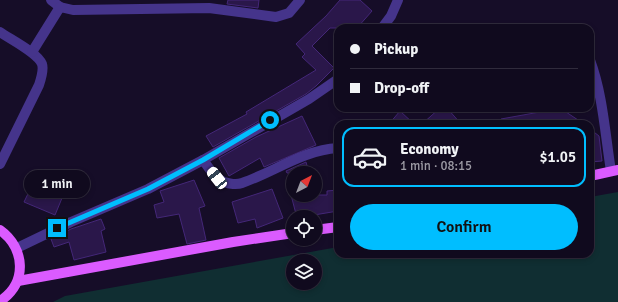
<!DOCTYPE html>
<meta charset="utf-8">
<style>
body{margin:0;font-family:Signika,sans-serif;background:#191327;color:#f1f3f6;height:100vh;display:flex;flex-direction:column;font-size:15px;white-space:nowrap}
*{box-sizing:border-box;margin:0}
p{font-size:13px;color:#9c9aa4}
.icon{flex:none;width:22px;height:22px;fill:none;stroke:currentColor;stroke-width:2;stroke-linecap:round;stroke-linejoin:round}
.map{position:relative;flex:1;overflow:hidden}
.sheet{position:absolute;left:334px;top:120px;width:260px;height:138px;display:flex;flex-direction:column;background:#100a1e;border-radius:12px;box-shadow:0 2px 6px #0003,0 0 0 1px #302b3c}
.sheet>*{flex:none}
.hud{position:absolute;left:334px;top:24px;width:260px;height:88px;border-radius:12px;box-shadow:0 2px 6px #0003,0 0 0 1px #302b3c;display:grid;align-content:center;height:88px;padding:0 16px;background:#100a1e}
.needle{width:26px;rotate:42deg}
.fabs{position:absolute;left:286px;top:166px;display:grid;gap:8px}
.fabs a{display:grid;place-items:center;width:36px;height:36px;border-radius:50%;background:#100a1e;box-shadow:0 2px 6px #0003,0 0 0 1px #302b3c;font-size:20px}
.end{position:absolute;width:18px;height:18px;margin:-9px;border:5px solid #00beff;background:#111;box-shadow:0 0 0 2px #111}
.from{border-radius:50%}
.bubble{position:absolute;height:28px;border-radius:14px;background:#100a1e;box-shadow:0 2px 6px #0003,0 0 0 1px #302b3c;font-size:13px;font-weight:600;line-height:28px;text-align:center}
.car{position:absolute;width:12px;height:24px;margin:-12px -6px;border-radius:5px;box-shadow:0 0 3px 1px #0007;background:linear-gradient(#fff 24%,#345 0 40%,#fff 0 76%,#345 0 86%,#fff 0)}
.hud b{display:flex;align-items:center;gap:14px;height:38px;font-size:15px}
.hud b+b{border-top:1px solid #302b3c}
.hud i{width:10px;height:10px;background:#f1f3f6}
ul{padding:7px 0 0;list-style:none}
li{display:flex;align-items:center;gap:12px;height:60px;margin:0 8px 6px;padding:0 8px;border:2px solid #302b3c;border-radius:12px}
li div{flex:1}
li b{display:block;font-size:15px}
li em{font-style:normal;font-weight:600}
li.current{border-color:#00beff}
li>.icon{width:36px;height:36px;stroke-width:1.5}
.primary-button{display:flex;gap:8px;margin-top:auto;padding:8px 16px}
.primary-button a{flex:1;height:46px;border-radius:24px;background:#00beff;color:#111;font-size:16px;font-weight:600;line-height:46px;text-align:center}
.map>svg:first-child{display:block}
</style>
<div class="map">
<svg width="618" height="302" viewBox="0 0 618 302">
<rect width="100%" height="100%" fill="#160d28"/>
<!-- green -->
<path fill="#102e32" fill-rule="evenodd" d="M618,192V302H53L65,296L338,247V254H590V197ZM293,261H315V283H293Z"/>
<!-- building -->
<g fill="#2a174a" stroke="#442778">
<path d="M228,0H259L258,8L227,4Z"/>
<path d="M340,0H360L372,11L357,28H330L312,46L334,68L316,86L306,94L213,147L206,136L247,114L246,112L316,70L302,57L305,54L296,44L326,16Z"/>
<path d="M440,108H447L461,124H422Z"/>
<path d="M562,108L563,110L584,124H501V119Z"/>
<path d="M400,111L414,124H389Z"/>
<path d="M302,116L316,145L264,167L260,158L229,176L219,158L256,137Z"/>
<path d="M590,129L599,136L602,161L590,162Z"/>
<path d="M306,162L309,173H287L286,171Z"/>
<path d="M38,173L67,186L55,215L24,202Z"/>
<path d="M194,180L205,206L199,208L206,240L187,244L179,214L157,218L154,205L164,202L160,191Z"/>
<path d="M272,189L283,218L257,228L255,219L238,223L232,202Z"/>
<path d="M338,190V211L302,217H300L299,213L296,214L291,195H327V191Z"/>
<path d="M101,219L105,229L101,231L106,252L74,260L69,242L54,247L51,239L71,229Z"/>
</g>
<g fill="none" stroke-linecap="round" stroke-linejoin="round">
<!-- minor -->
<g stroke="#45348b" stroke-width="10">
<path d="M51,0L60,7"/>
<path d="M382,28L391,16L398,0"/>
<path d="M0,32C10,39 38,53 42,64C44,70 41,79 39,85L0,164"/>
<path d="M32,52L60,7L73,10L209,8L276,17L289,13L300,0"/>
<path d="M590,60C603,95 605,134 611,171"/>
<path d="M203,160C209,168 215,179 224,182C229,184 237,185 242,183C274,172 303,150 338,148"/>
<path d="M17,248L71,222L148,189L203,160L309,99L338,79"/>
</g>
<!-- major -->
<g stroke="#db5bff" stroke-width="10">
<path d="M590,176L618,170"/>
<path d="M0,230C25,248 28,283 0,301"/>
<path d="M315,230L338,227"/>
<path d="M18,281L233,242L293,233"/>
</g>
</g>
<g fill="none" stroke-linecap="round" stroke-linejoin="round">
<!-- route -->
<path stroke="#00beff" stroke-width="5" d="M57,228L148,189L203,160L270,120"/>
</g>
</svg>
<div class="fabs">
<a><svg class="needle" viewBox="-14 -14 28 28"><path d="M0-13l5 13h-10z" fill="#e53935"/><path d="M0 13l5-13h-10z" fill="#9c9aa4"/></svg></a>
<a><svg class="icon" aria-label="locate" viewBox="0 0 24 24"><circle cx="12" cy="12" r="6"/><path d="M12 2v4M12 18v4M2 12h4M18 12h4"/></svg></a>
<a><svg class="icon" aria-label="layers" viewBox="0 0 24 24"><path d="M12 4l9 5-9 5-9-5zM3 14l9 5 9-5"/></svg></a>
</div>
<i class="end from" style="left:270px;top:120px"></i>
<i class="end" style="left:57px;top:228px"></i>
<div class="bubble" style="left:24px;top:170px;width:66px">1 min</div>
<i class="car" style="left:217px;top:178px;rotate:322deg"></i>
<div class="hud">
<b><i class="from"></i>Pickup</b>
<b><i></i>Drop-off</b>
</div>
<section class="sheet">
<ul>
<li class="current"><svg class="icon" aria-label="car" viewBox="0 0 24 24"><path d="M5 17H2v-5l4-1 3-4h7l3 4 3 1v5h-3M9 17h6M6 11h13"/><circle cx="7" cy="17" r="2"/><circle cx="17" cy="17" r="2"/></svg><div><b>Economy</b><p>1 min · 08:15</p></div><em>$1.05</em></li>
</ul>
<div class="primary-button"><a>Confirm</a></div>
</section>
</div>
